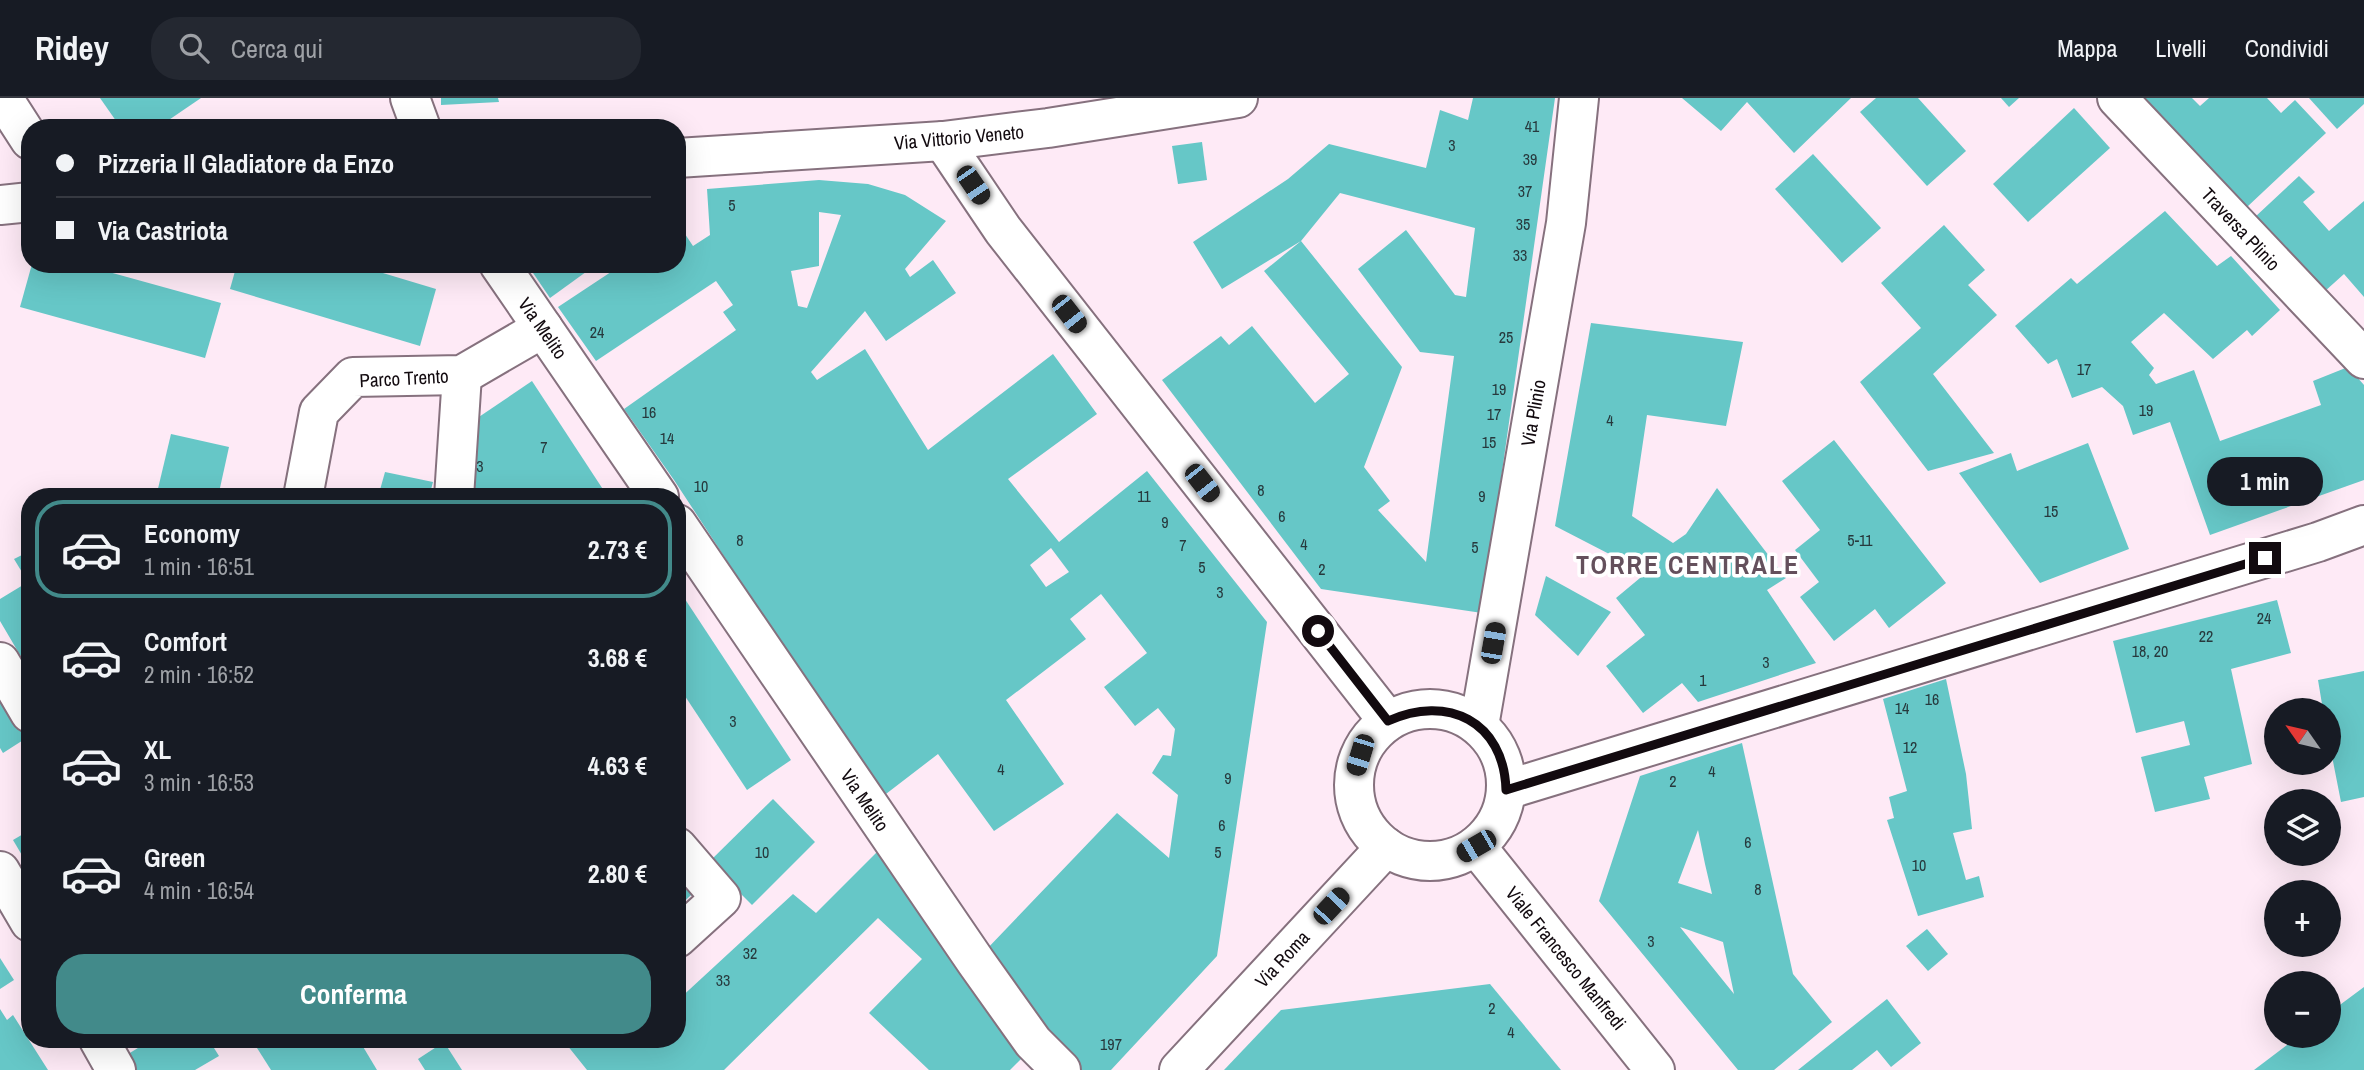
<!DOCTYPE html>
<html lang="it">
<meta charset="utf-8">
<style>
body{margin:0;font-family:"Archivo Narrow",sans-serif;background:#242831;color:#f1f3f6;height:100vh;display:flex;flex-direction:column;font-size:26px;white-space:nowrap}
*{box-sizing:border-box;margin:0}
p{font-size:23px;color:#9ea1a6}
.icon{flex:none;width:38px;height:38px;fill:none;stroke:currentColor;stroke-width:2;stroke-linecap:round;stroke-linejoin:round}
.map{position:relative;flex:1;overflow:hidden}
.drawer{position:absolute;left:21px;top:390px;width:665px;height:560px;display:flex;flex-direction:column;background:#171b24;border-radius:28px;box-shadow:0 7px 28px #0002}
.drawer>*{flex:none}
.hud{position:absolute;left:21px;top:21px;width:665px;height:154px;border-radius:28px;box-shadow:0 7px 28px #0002;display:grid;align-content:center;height:154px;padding:0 35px;background:#171b24}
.needle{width:46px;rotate:304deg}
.buttons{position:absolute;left:2264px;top:600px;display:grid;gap:14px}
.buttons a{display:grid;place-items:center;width:77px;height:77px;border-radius:50%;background:#171b24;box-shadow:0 7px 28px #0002;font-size:35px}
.end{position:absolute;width:32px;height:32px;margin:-16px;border:9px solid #120a0f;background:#fff;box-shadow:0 0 0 4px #fff}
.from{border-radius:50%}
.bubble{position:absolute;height:49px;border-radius:24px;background:#171b24;box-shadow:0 7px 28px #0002;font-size:23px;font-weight:700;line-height:49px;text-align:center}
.car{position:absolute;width:21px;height:42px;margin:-21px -10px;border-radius:9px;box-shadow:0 0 5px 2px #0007;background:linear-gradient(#222 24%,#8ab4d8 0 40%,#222 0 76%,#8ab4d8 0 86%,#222 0)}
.hud b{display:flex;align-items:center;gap:24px;height:66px;font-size:26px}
.hud b+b{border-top:2px solid #363941}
.hud i{width:18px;height:18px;background:#f1f3f6}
ul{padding:12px 0 0;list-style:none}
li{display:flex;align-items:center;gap:21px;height:98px;margin:0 14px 10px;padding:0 21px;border:4px solid transparent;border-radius:28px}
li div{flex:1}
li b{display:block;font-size:26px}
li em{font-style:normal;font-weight:700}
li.current{border-color:#428a8a}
li>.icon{width:63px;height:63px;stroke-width:1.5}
.cta{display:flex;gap:14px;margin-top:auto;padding:14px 35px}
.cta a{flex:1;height:80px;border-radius:28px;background:#428a8a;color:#fff;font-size:28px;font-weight:700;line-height:80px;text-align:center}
header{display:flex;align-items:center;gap:42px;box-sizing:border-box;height:98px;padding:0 35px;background:#171b24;border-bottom:2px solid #363941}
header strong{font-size:33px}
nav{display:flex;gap:38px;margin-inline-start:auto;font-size:24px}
.search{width:490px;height:63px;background:#242831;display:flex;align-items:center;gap:18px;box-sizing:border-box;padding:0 24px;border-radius:28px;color:#9ea1a6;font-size:26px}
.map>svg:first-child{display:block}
</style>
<header>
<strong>Ridey</strong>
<div class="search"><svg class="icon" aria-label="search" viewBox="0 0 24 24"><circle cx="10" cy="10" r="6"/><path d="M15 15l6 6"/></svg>Cerca qui</div>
<nav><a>Mappa</a><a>Livelli</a><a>Condividi</a></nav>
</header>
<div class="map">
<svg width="2364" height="972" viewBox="0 0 2364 972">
<rect width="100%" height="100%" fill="#feeaf6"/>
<!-- building -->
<g fill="#66c7c7" fill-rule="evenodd">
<path d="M100,0H201L157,30H121Z"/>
<path d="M441,0H498L499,4L441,7Z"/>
<path d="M1473,0H1555L1482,515L1321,491L1162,282L1221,238L1229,247L1252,228L1315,305L1349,276L1264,173L1301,143L1402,269L1364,369L1390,403L1378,412L1426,464L1454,258L1420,254L1358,171L1406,132L1455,197L1466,199L1475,130L1340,95L1301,143L1222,191L1193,144L1288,81L1329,46L1426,70L1440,12L1468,22Z"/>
<path d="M1682,0H1851L1794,55L1747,4L1721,33Z"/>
<path d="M1876,0H1918L1966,53L1927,88L1860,14Z"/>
<path d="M2001,0H2019L2009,9Z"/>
<path d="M2145,0H2192L2200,8L2209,0H2267L2281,15L2295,2L2326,35L2247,109Z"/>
<path d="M2309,0H2364V6L2337,31Z"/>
<path d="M2074,10L2110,50L2028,124L1993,86Z"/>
<path d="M1202,44L1207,82L1178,86L1172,48Z"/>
<path d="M1813,56L1881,130L1842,165L1775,91Z"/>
<path d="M2299,78L2315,94L2303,104L2329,133L2364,103V199L2344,176L2324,194L2255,119Z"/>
<path d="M819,82L868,86L905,97L946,123L905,171L910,179L933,162L956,195L886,243L865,213L811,274L817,282L865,251L928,352L1053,256L1097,316L1008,381L1059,444L1147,373L1267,524L1217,858L1111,972H1077L984,854L1117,715L1169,760L1178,697L1152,675L1163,657L1171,658L1175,631L1158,610L1135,628L1104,589L1147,555L1101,496L1070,521L1086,541L1006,602L1064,686L994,733L938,656L882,699L674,382L624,311L736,232L723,214L733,207L716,183L596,263L558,209L623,166H677V124L693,148L710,137L707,91ZM819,114L841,117L807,210L798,208L791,173L819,168ZM1051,450L1069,474L1046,489L1030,467Z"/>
<path d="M2165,113L2217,168L2231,158L2280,212L2252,238L2247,232L2213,261L2164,215L2131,244L2154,270L2149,277L2156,286L2194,272L2220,343L2321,307L2313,283L2348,269L2364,287V382L2210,437L2170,324L2133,337L2123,308L2102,289L2072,300L2057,261L2048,266L2015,228L2071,180L2077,186Z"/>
<path d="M1944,127L1985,172L1968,187L1997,217L1933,276L1994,355L1928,373L1860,284L1921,230L1881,185Z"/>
<path d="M32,166H80L221,205L205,260L20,209Z"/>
<path d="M237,166H353L436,191L420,248L230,191Z"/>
<path d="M527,166H597L550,200Z"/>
<path d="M1591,225L1743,244L1726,328L1647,317L1632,418L1673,445L1686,436L1717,390L1786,480L1767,492L1816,565L1698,604L1682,585L1643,615L1606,568L1645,537L1616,500L1646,475L1555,428Z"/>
<path d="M532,283L608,399H471L467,327Z"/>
<path d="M171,336L229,349L218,399H156Z"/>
<path d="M1834,342L1946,485L1889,530L1875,511L1834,543L1800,499L1819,484L1795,452L1820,432L1782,383Z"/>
<path d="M2088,345L2129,451L2040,485L1959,375L2011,355L2017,373Z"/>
<path d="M385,374L433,384L429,399H378Z"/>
<path d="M30,453V574L0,523V501L28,484L14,461Z"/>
<path d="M1546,478L1611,514L1578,558L1535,517Z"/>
<path d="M677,489L791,662L747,692L677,586Z"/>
<path d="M2277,502L2291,555L2231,571L2252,666L2204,679L2210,701L2155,714L2141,659L2190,647L2184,623L2136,635L2113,543Z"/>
<path d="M2364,573V699L2341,704L2329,643V612H2323L2318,582Z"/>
<path d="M1946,581L1966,676L1972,731L1953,735L1966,782L1979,778L1984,799L1918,818L1887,722L1894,720L1889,699L1907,693L1883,601Z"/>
<path d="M0,595L28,639L3,655L0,650Z"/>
<path d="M1742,645L1793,876L1832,924L1774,972H1738L1599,803L1640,678ZM1698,732L1705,766L1712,796L1678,785ZM1680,829L1723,844L1734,896Z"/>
<path d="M773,701L815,744L752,807L709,764Z"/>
<path d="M30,732V762L26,764L13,742Z"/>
<path d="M885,746L1025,957L1010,972H929L869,915L922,861L878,820L724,972H587L563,942H677V903L793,796L816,815Z"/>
<path d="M677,763L702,787L677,810Z"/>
<path d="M1927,831L1948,856L1928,873L1906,848Z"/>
<path d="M0,860L14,882L0,891Z"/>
<path d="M1490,886L1561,972H1224L1281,912Z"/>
<path d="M2364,889V972H2254L2299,938H2329V915Z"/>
<path d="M1887,901L1921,945L1891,969L1877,952L1852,972H1798Z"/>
<path d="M0,911L7,922L13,917L48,972H0Z"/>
<path d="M151,942H209L219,958L195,972H127L120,961Z"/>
<path d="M252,942H359L377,972H271Z"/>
<path d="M444,944L462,972H425L418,961Z"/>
</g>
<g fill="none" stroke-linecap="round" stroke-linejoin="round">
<defs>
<g id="minor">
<path d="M3,0L30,42"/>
<path d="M410,0L421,30"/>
<path d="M2117,0L2364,261"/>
<path d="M499,166L659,399"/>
<path d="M303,399L319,314L353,279L462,277L543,230"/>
<path d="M454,399L462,277"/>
<path d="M677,426L976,864L1033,944L1061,972"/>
<path d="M0,564L30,615"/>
<path d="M1476,748L1655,972"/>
<path d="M677,749L721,800L677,840"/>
<path d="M0,773L30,824"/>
<path d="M99,942L116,972"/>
<path d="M1179,972L1386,749"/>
</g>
<g id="major">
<path d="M943,43L1003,132L1388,623"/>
<path d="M677,60L943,43L1048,30L1238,0"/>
<path d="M0,107L30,104"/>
<circle cx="1430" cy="687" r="76"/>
<path d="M1479,628L1566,125L1579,0"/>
<path d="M1506,692L2318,444L2364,427"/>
</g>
</defs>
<!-- minor casing -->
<use href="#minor" stroke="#86717e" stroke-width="42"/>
<!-- major casing -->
<use href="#major" stroke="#86717e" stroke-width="42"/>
<!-- minor -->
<use href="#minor" stroke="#fff" stroke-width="38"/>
<!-- major -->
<use href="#major" stroke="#fff" stroke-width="38"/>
</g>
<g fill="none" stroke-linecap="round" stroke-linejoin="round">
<!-- route -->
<path stroke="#120a0f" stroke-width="9" d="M1318,533L1388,623C1447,596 1504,623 1506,692L2265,460"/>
</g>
<g text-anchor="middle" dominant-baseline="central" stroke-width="7" stroke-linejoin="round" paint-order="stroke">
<!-- number labels -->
<g font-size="16" fill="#27393d">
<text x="1532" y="28">41</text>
<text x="1452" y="47">3</text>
<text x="1530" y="61">39</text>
<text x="1525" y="93">37</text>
<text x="732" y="107">5</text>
<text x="1523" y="126">35</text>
<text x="1520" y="157">33</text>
<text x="597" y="234">24</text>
<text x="1506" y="239">25</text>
<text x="2084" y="271">17</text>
<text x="1499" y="291">19</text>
<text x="2146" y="312">19</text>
<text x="649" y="314">16</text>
<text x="1494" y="316">17</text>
<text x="1610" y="322">4</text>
<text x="667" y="340">14</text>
<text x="1489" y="344">15</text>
<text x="544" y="349">7</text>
<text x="480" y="368">3</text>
<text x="701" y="388">10</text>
<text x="1261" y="392">8</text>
<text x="1144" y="398">11</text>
<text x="1482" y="398">9</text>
<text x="2051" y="413">15</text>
<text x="1282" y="418">6</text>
<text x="1165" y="424">9</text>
<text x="740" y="442">8</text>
<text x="1860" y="442">5-11</text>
<text x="1304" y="446">4</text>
<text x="1183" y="447">7</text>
<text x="1475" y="449">5</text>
<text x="1202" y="469">5</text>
<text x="1322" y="471">2</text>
<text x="1220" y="494">3</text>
<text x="2264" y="520">24</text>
<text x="2206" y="538">22</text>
<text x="2150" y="553">18, 20</text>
<text x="1766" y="564">3</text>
<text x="1703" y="582">1</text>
<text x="1932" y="601">16</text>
<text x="1902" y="610">14</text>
<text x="733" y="623">3</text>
<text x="1910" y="649">12</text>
<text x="1001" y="671">4</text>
<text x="1712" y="673">4</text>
<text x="1228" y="680">9</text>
<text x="1673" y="683">2</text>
<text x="1222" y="727">6</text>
<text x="1748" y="744">6</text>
<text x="762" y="754">10</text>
<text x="1218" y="754">5</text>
<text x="1919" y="767">10</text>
<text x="1758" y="791">8</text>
<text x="1651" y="843">3</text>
<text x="750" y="855">32</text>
<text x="723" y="882">33</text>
<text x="1492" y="910">2</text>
<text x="1511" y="934">4</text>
<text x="1111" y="946">197</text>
</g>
<!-- street labels -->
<g font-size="19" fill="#120a0f" stroke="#fff">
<text transform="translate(959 39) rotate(-5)">Via Vittorio Veneto</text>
<text transform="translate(2241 131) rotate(47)">Traversa Plinio</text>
<text transform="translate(543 230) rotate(55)">Via Melito</text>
<text transform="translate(404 280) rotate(-3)">Parco Trento</text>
<text transform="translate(1533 315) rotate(-80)">Via Plinio</text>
<text transform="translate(865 702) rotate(56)">Via Melito</text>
<text transform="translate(1566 860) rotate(51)">Viale Francesco Manfredi</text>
<text transform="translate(1282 861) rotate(-47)">Via Roma</text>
</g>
<!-- district labels -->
<g font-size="26" font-weight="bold" letter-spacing="2" fill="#64505c" stroke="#fff">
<text x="1688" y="466">TORRE CENTRALE</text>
</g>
</g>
</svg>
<div class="buttons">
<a><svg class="needle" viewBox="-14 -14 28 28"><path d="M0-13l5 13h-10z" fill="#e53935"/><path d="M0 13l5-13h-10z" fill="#9ea1a6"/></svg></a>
<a><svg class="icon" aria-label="layers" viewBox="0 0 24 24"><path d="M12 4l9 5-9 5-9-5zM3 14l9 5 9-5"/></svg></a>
<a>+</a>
<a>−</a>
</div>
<i class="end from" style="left:1318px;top:533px"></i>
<i class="end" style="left:2265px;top:460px"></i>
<div class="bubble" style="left:2207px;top:359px;width:116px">1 min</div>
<i class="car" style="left:973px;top:87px;rotate:146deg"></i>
<i class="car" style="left:1069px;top:216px;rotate:142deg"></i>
<i class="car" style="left:1202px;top:385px;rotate:142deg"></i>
<i class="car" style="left:1493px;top:545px;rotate:10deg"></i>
<i class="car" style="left:1360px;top:657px;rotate:197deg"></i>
<i class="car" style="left:1476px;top:748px;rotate:240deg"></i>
<i class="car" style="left:1331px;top:808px;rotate:43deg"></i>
<div class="hud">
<b><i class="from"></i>Pizzeria Il Gladiatore da Enzo</b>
<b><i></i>Via Castriota</b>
</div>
<section class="drawer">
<ul>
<li class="current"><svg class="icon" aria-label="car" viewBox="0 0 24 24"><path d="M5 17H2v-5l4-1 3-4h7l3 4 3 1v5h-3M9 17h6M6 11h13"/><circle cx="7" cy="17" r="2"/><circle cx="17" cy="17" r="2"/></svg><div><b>Economy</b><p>1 min · 16:51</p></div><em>2.73 €</em></li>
<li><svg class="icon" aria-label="car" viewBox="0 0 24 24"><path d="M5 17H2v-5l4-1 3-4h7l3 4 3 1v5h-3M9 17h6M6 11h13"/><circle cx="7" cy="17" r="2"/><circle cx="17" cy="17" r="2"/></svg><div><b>Comfort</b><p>2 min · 16:52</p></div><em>3.68 €</em></li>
<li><svg class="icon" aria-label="car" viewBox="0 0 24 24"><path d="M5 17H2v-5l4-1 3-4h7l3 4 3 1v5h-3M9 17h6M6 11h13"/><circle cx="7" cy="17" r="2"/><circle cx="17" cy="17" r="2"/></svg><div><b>XL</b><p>3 min · 16:53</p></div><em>4.63 €</em></li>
<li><svg class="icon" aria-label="car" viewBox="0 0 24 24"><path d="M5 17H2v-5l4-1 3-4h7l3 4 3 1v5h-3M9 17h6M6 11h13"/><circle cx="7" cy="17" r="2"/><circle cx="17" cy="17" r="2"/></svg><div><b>Green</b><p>4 min · 16:54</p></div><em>2.80 €</em></li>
</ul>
<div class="cta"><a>Conferma</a></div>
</section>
</div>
